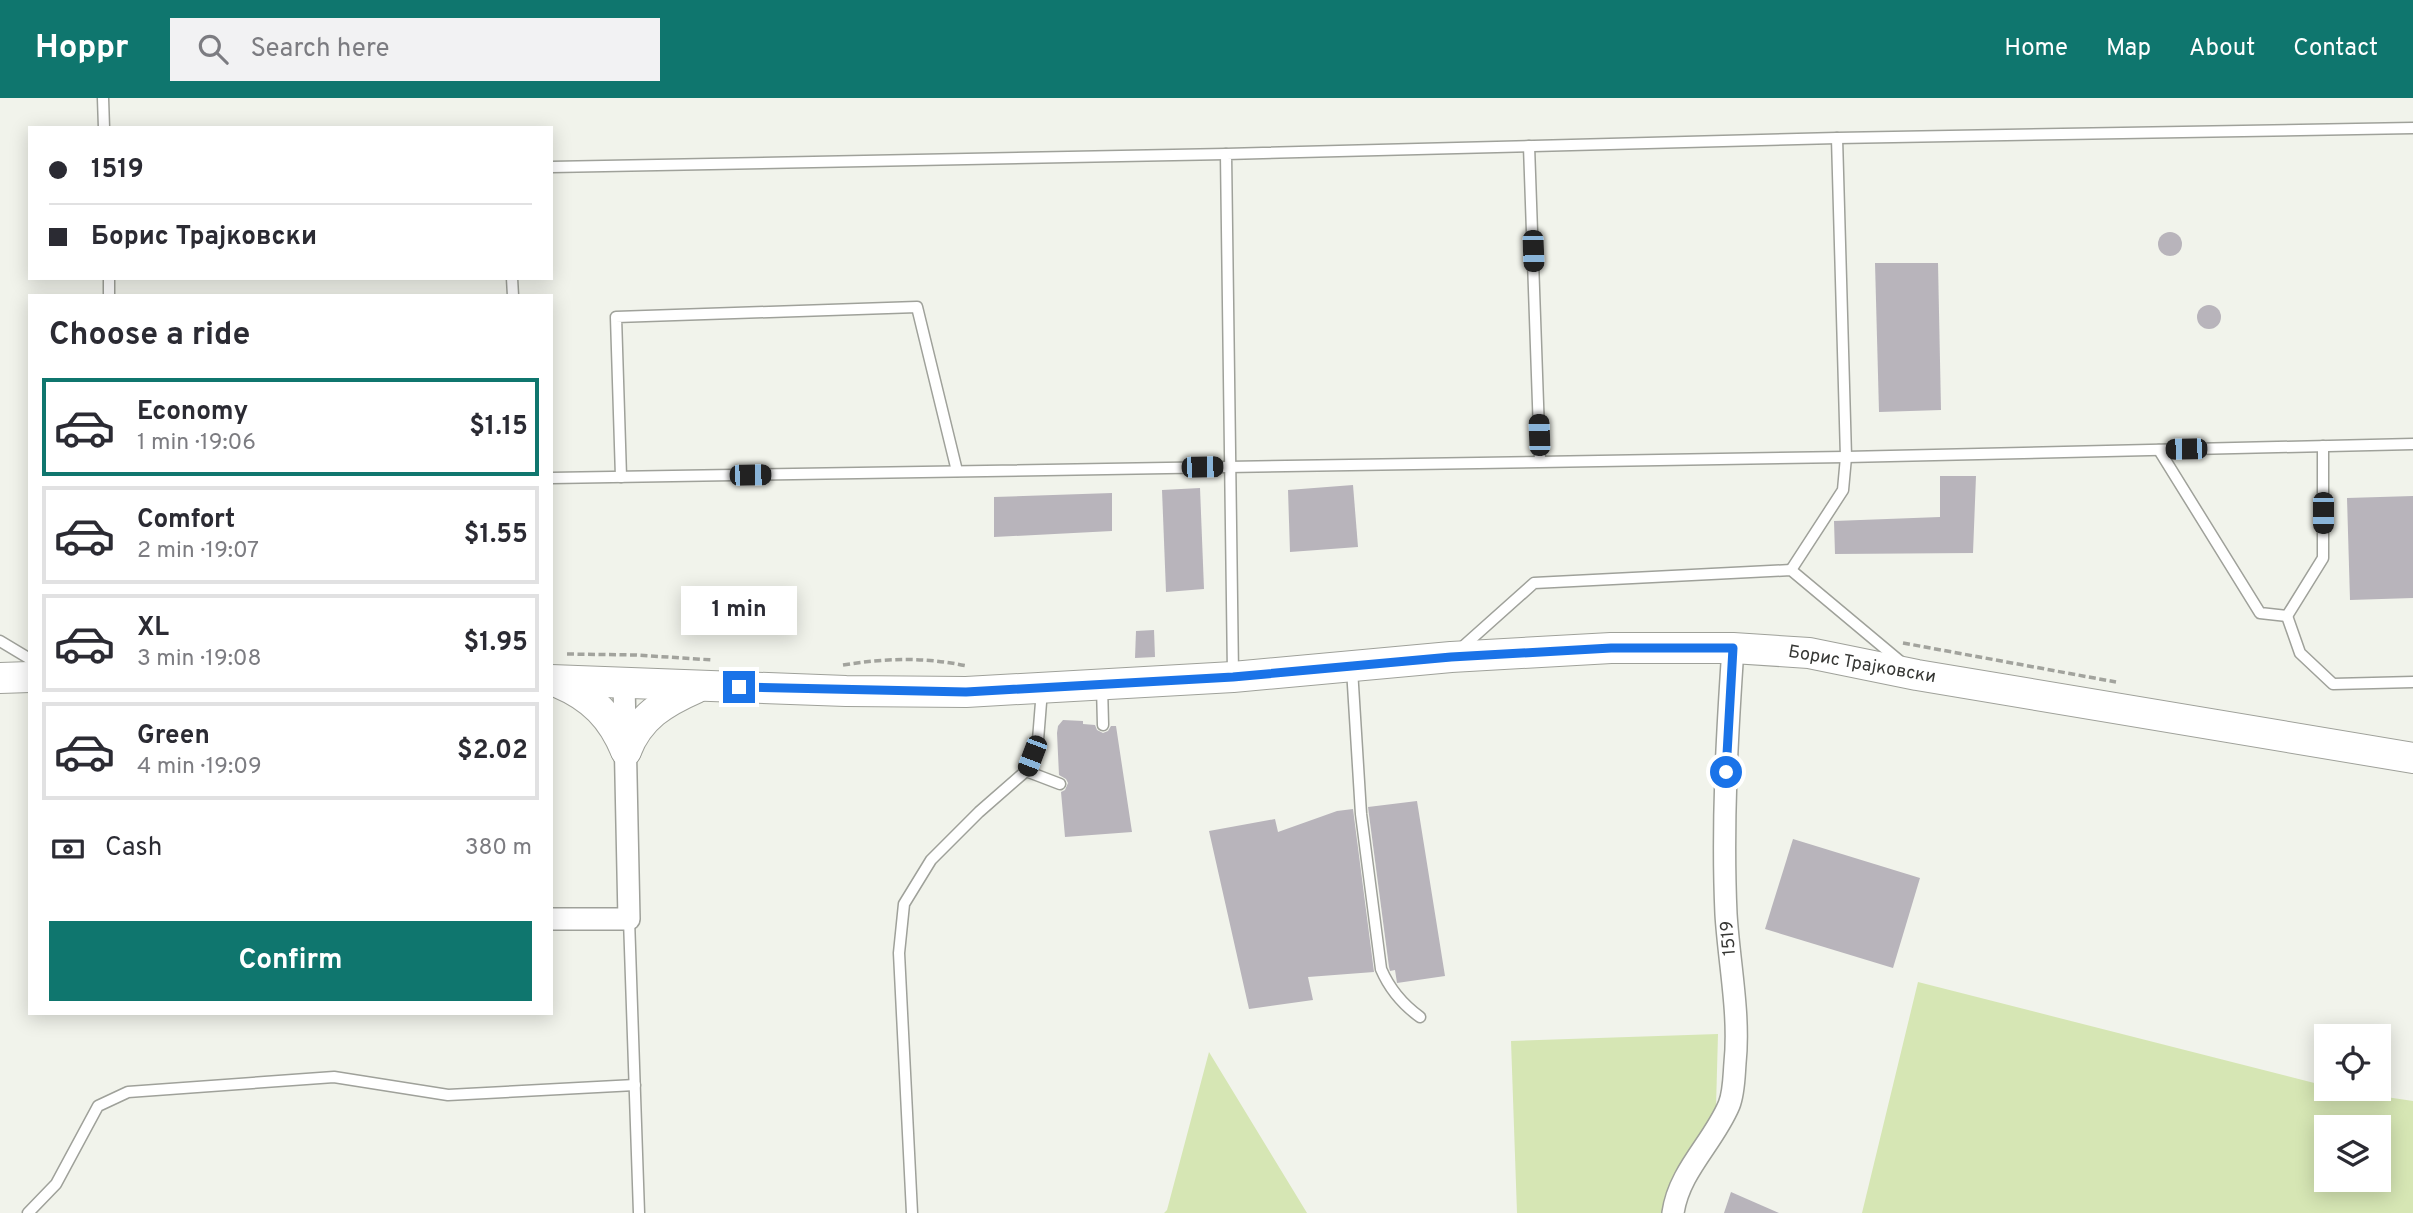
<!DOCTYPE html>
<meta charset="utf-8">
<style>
body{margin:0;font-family:Overpass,sans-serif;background:#f2f2f3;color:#2b2b33;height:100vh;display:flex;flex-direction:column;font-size:26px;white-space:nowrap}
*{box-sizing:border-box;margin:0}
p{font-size:23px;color:#7c7c81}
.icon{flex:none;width:38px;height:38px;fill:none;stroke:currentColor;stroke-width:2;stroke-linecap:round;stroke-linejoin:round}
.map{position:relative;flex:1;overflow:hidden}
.drawer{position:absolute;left:28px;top:196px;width:525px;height:721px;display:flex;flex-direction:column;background:#fff;border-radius:0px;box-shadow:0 4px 18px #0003}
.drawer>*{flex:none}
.hud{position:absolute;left:28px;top:28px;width:525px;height:154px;border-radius:0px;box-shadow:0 4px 18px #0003;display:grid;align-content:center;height:154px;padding:0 21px;background:#fff}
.controls{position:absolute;left:2314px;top:926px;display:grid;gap:14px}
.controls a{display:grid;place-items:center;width:77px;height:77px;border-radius:0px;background:#fff;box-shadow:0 4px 18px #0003;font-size:35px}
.end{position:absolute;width:32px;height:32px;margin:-16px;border:9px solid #1a73e8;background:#fff;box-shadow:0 0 0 4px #fff}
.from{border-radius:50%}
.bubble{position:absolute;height:49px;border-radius:0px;background:#fff;box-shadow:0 4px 18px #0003;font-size:23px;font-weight:700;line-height:49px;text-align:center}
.car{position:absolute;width:21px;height:42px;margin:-21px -10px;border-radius:9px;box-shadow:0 0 5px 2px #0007;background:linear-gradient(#222 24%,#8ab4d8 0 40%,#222 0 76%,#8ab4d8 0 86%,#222 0)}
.hud b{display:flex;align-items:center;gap:24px;height:66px;font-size:26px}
.hud b+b{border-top:2px solid #e1e1e2}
.hud i{width:18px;height:18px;background:#2b2b33}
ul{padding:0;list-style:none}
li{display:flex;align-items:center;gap:21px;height:98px;margin:0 14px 10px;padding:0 7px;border:4px solid #e1e1e2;border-radius:0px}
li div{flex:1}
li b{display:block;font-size:26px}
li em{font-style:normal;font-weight:700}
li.active{border-color:#0f766e}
li>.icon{width:63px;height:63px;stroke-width:1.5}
h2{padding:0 21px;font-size:32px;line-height:84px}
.pay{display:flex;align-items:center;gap:18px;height:77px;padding:0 21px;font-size:26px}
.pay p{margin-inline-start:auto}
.cta{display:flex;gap:14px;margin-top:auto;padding:14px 21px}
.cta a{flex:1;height:80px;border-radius:0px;background:#0f766e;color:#fff;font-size:28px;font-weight:700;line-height:80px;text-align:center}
header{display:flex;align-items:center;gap:42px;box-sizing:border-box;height:98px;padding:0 35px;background:#0f766e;color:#fff}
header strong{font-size:33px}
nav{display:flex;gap:38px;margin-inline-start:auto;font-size:24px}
.search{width:490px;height:63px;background:#f2f2f3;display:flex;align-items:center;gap:18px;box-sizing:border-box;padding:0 24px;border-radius:0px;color:#7c7c81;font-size:26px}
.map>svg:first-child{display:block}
</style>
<header>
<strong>Hoppr</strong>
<div class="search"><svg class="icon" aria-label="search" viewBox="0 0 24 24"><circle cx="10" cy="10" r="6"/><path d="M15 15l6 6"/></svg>Search here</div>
<nav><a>Home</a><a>Map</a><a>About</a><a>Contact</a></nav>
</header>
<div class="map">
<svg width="2413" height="1115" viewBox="0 0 2413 1115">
<rect width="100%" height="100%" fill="#f1f3eb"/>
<!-- green -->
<g fill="#d6e6b4" fill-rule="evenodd">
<path d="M1918,884L2326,988V990L2413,1003V1115H1862ZM2326,1029H2378V1082H2326Z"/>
<path d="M1718,936L1716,1009L1672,1115H1517L1511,943Z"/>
<path d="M1209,954L1307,1115H1164L1167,1112Z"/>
</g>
<!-- building -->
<g fill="#b8b4bb">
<circle cx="2170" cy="146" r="12"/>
<path d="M1875,165H1938L1941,312L1879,314Z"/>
<circle cx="2209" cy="219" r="12"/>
<path d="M1940,378H1976L1973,455L1835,456L1834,423L1940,419Z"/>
<path d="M1353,387L1358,449L1290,454L1288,392Z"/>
<path d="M1200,390L1204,491L1166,494L1162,392Z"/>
<path d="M1112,395V433L994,439V399Z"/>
<path d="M2413,398V500L2350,502L2347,400Z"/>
<path d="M1154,532L1155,559L1135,560L1136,533Z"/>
<path d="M1063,622L1083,623V626L1095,627L1097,632L1103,635L1108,633L1111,628H1116L1132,734L1065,739L1061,694L1065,692L1068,685L1066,681L1059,677L1057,635L1058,628Z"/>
<path d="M1417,703L1445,878L1397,885L1395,872L1390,873L1389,869L1368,709Z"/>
<path d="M1353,711L1374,874L1308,879L1313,902L1249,911L1209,733L1275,721L1278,734L1337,713Z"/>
<path d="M1793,741L1920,780L1893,870L1765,831Z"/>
<path d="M1731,1094L1779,1115H1724Z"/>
</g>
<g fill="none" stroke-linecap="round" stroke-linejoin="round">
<defs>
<g id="lane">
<path d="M103,0L104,30"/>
<path d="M1529,48L1540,363"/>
<path d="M551,69L1226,56"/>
<path d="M109,180V198"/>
<path d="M512,180L513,198"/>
<path d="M2159,352L2260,515L2287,518L2323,460V348"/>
<path d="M621,379L616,219L917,209L957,373"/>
<path d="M551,380L1846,359L2413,346"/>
<path d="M1791,472L1843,392L1846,359L1837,40"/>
<path d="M2287,518L2300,555L2333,586L2413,584"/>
<path d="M0,543L30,561"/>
<path d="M1459,552L1534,485L1791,472L1901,564"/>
<path d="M1352,571L1361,716L1381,871C1390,892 1402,906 1420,919"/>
<path d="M1233,576L1226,56L1837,40L2413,30"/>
<path d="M1102,588L1103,627"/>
<path d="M1026,673L1060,686"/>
<path d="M629,821L639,1115"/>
<path d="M28,1115L56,1086L98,1008L128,994L334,979L448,997L635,987"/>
<path d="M912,1115L899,855L904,806L931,762L979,714L1026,673L1038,642L1042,592"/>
</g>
<g id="street">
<path d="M551,821H629L624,585"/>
<path d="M1673,1115C1679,1073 1713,1045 1729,1007C1734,995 1734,978 1735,965C1740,916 1729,865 1726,816C1722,727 1727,639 1733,550"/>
</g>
<g id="secondary">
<path d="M0,580L30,579"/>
<path d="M551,582L846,593L966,594L1233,579L1451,559L1611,550H1733L1809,555L1917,577L2413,660"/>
<path d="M559,585C592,599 612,619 626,653"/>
<path d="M626,653C639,619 664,604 696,590"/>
</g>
</defs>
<!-- lane casing -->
<use href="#lane" stroke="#9fa19a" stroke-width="13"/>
<!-- street casing -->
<use href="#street" stroke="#9fa19a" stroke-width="24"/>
<!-- secondary casing -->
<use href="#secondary" stroke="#9fa19a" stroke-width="32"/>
<!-- path -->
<g stroke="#a2a39d" stroke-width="3.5" stroke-dasharray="7 3.5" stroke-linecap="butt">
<path d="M1903,545L2116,584"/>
<path d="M567,556L636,557L713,562"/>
<path d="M843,567C886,560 925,559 967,568"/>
</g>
<!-- lane -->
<use href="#lane" stroke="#fff" stroke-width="10"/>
<!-- street -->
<use href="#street" stroke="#fff" stroke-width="21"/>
<!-- secondary -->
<use href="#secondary" stroke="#fff" stroke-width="30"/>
</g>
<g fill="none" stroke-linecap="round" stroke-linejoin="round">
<!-- route -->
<path stroke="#1a73e8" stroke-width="9" d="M739,589L966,594L1233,579L1451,559L1611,550H1733L1726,674"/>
</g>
<g text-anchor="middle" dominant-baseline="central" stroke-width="5" stroke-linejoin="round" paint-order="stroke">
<!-- street labels -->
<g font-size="18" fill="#363734" stroke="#fff">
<text transform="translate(1862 567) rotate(10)">Борис Трајковски</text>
<text transform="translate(1729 840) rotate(-95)">1519</text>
</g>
</g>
</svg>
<div class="controls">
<a><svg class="icon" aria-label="locate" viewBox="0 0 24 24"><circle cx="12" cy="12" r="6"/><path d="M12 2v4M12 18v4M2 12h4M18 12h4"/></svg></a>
<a><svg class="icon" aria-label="layers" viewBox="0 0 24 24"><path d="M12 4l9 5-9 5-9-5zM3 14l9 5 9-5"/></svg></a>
</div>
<i class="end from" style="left:1726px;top:674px"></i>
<i class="end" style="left:739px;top:589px"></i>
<div class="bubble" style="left:681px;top:488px;width:116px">1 min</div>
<i class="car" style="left:1533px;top:153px;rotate:178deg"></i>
<i class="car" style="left:1539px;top:337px;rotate:358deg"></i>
<i class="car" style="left:2186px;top:351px;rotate:269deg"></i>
<i class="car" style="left:1202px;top:369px;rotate:89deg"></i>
<i class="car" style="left:750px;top:377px;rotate:89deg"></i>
<i class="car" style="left:2323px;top:415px;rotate:180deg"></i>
<i class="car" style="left:1032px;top:658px;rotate:201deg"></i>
<div class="hud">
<b><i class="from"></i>1519</b>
<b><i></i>Борис Трајковски</b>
</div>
<section class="drawer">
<h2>Choose a ride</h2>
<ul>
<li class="active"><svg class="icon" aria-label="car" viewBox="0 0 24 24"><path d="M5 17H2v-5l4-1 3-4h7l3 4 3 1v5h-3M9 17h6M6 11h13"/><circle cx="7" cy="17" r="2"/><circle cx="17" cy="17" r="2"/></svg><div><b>Economy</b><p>1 min · 19:06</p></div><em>$1.15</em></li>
<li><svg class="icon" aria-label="car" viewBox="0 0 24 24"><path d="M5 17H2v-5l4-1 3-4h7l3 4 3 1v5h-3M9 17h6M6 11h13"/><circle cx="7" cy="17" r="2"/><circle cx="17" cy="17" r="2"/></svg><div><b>Comfort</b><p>2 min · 19:07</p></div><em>$1.55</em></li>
<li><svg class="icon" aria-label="car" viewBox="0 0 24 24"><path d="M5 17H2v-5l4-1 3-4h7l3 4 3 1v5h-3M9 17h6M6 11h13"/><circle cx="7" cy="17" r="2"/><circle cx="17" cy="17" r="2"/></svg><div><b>XL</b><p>3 min · 19:08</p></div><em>$1.95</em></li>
<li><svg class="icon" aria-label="car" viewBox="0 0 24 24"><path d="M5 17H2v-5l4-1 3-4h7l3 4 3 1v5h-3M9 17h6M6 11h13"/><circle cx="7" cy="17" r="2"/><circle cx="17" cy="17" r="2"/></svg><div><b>Green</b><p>4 min · 19:09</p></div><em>$2.02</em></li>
</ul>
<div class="pay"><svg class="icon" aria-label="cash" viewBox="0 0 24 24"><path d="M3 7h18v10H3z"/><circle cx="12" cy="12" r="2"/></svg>Cash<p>380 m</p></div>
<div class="cta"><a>Confirm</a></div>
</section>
</div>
